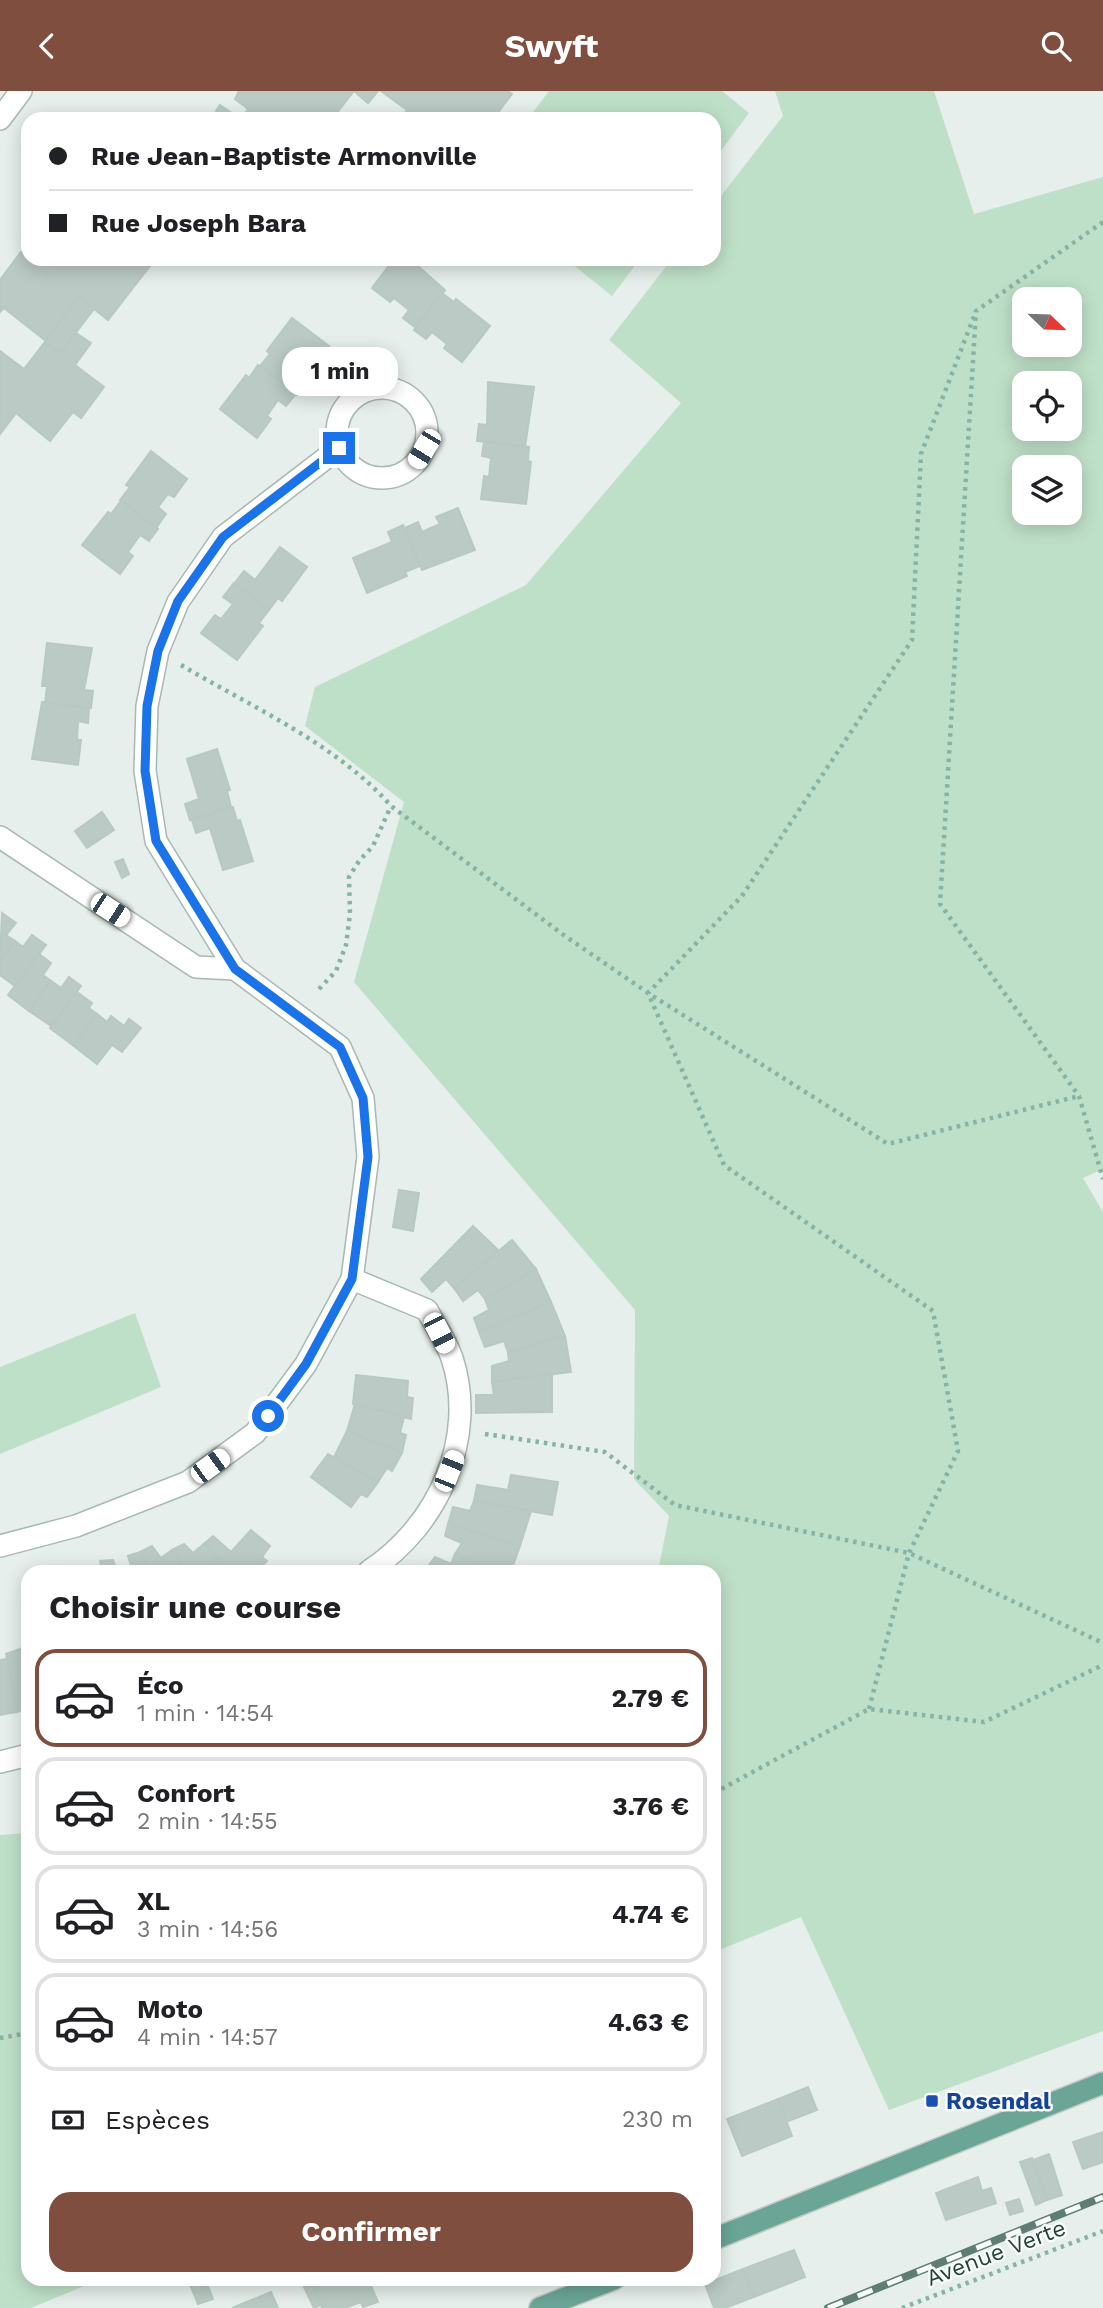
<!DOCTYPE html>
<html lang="fr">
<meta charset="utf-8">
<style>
body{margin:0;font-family:"Work Sans",sans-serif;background:#f6f6f6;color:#202124;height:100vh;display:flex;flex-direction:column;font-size:26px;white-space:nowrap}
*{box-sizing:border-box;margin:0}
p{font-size:23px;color:#757577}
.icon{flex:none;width:38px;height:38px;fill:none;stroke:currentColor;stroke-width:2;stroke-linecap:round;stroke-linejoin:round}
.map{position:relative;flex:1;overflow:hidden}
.details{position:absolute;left:21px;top:1474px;width:700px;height:721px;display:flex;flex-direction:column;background:#fff;border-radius:21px;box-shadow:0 4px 18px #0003}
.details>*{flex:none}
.guide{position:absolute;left:21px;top:21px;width:700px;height:154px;border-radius:21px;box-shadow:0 4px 18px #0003;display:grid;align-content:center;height:154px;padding:0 28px;background:#fff}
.needle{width:46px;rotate:113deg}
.buttons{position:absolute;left:1012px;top:196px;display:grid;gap:14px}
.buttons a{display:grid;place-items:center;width:70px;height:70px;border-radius:14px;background:#fff;box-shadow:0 4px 18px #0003;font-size:35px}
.end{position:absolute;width:32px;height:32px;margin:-16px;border:9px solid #1a73e8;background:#fff;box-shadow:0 0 0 4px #fff}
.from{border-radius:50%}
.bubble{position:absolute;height:49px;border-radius:21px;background:#fff;box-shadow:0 4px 18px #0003;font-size:23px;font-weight:700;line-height:49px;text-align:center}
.car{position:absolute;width:21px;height:42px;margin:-21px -10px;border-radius:9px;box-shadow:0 0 5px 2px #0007;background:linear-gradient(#fff 24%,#345 0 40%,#fff 0 76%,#345 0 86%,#fff 0)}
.guide b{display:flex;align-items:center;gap:24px;height:66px;font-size:26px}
.guide b+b{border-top:2px solid #e0e0e0}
.guide i{width:18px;height:18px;background:#202124}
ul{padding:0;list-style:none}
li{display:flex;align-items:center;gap:21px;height:98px;margin:0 14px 10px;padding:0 14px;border:4px solid #e0e0e0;border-radius:21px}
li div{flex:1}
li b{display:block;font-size:26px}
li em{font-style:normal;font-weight:700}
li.selected{border-color:#7f4e3f}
li>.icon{width:63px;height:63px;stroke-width:1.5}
h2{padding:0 28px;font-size:32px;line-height:84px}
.pay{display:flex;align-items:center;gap:18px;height:77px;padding:0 28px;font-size:26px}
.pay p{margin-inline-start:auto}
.action{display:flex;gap:14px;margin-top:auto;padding:14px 28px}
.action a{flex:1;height:80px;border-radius:21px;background:#7f4e3f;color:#fff;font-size:28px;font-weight:700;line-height:80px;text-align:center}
header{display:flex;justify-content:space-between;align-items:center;height:91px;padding:0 28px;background:#7f4e3f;color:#fff;font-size:32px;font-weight:700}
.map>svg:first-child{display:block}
</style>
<header><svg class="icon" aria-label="back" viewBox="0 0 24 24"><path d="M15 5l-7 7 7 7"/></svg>Swyft<svg class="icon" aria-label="search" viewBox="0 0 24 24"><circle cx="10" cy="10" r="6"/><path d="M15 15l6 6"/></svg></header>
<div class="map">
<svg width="1103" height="2217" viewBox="0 0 1103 2217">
<rect width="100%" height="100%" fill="#e6efeb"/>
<!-- green -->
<g fill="#bfe0c8" fill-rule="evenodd">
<path d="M549,0H722L749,22L714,69V28H528Z"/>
<path d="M775,0H934L974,123L1103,86V1078L1083,1087L1103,1121V1940L889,2019L801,1826L714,1861V1480H658L669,1425L634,1388L635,1219L354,891L404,711L305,635L315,596L526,494L681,312L609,249L672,168H714V114L783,25ZM1024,208H1069V254H1024ZM1069,292V338H1024V292ZM1024,376H1069V422H1024Z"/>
<path d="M566,168H640L612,205Z"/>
<path d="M135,1222L161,1296L0,1363V1276Z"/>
<path d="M28,1742V2188H101L31,2217H0V1744Z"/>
</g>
<!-- building -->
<g fill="#bbcac4" stroke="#b8c9c2" stroke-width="2">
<path d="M239,0H378L368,12L354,0L332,28H241L248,18L235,8Z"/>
<path d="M381,0H508L512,3L493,28H400L407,19Z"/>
<path d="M220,14L233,23L228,28L216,20Z"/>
<path d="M21,161L35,171L38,168H150L153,171L108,229L79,206L46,250L4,217L0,221V189Z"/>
<path d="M394,168H410L445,199L415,236L403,227L409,219L394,207L390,211L372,197Z"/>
<path d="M442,202L454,211L456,208L490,235L462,271L444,257L447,253L432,241L426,248L414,239Z"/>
<path d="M79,206L94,218L60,262L45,251Z"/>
<path d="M292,227L329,255L317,271L314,268L300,285L307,291L297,304L260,275L270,263L267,260Z"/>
<path d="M76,242L91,252L75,274L104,296L81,327L73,321L50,350L16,322L0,343V260L24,278L45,251L60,262Z"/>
<path d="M258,274L296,303L286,315L278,309L267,325L271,328L257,347L220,318L246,284L249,287Z"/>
<path d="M488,291L534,296L525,356L477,350L479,333L487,334Z"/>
<path d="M484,351L529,356L528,370L531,371L526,413L481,408L484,385L489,386L491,367L482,365Z"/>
<path d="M151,360L187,388L174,406L168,403L158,416L166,423L156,437L120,409L130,396L126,394Z"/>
<path d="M121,410L158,438L149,450L140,444L128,461L133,465L120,483L82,454L108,421L111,423Z"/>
<path d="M458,417L475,459L422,479L405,437L418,431L422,441L440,433L436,426Z"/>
<path d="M403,434L420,475L405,481L407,485L367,502L353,467L392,451L388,441Z"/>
<path d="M280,456L307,476L282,510L278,507L269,519L234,493L244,480L255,489Z"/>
<path d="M234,492L269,519L259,532L263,535L237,569L201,542L215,524L221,528L233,513L223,506Z"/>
<path d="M47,552L92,557L84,599L93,600L91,617L45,612L47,595H42Z"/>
<path d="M42,611L89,617L88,632L78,630L77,649H81L78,674L32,668Z"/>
<path d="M217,658L230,699L227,700L231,716L190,729L185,713L199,708L187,668Z"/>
<path d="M233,716L237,730L240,729L253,770L223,779L210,737L196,742L192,729Z"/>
<path d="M102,721L114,739L87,757L75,740Z"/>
<path d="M123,768L129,783L122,787L115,771Z"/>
<path d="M2,822L16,832L6,844L15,850L0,871Z"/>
<path d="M32,844L46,854L15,895L0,884V871L15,850L23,856Z"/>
<path d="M39,863L51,872L43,884L51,890L29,920L8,904Z"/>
<path d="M69,886L81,895L51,935L29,920L51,890L61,897Z"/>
<path d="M77,901L92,912L89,917L97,923L74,955L50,937Z"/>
<path d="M97,923L107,931L111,925L124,935L129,928L141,937L122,961L112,954L97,973L74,955Z"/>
<path d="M399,1099L419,1102L413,1140L393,1136Z"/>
<path d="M473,1135L499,1160L454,1197L446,1188L432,1201L421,1188Z"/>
<path d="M512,1149L536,1178L485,1208L478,1199L463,1210L454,1197Z"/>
<path d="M536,1178L551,1211L479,1241L474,1227L489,1219L485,1208Z"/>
<path d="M551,1211L565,1245L508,1261L504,1250L485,1256L479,1241Z"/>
<path d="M565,1245L571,1281L492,1291V1275L509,1270L508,1261Z"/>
<path d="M552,1283V1321L476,1322V1304H494L492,1291Z"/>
<path d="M356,1284L408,1290L407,1306L413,1307L411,1328L353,1313Z"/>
<path d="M355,1313L404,1326L400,1342L406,1344L402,1362L347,1340Z"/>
<path d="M347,1340L402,1362L392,1380L387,1377L378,1391L334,1366Z"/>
<path d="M328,1363L378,1391L367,1406L361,1403L351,1416L311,1386Z"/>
<path d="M511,1384L558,1391L552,1424L474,1410L477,1394L508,1399Z"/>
<path d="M474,1410L531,1420L520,1455L448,1433L453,1416L470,1420Z"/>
<path d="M448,1433L520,1455L511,1480H493L455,1463L462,1452L445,1445Z"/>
<path d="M251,1439L270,1455L262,1466L267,1470L257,1480H228L205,1452L213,1445L231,1461Z"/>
<path d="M205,1452L228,1480H186L172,1459L184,1453L193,1462Z"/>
<path d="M152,1455L161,1467L172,1459L186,1480H149L140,1461Z"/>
<path d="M140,1461L149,1480H124L132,1478L128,1465Z"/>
<path d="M455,1463L493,1480L426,1478L435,1466L451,1473Z"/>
<path d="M113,1469L117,1480H102L100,1470Z"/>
<path d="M28,1555V1616L17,1621L6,1563Z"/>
<path d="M7,1568L17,1621L0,1624V1569Z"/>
<path d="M808,1996L817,2019L786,2031L778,2008Z"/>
<path d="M778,2008L792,2045L742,2065L727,2028Z"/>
<path d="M1103,2041V2071L1083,2078L1073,2051Z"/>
<path d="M1049,2063L1062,2104L1047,2109L1033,2069Z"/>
<path d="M1032,2067L1047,2109L1036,2114L1020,2071Z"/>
<path d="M978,2086L982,2100L991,2097L996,2112L946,2129L936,2102Z"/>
<path d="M1019,2108L1023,2120L1010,2124L1006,2112Z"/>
<path d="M794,2159L805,2186L754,2206L743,2178Z"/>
<path d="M743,2178L754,2206L725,2217H714L705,2193Z"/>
<path d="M205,2188L213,2208L198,2213L188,2189Z"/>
<path d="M310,2188H368L378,2211L363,2216L361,2211L345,2217H322Z"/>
<path d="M311,2191L321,2214L314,2217L303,2194Z"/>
<path d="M271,2201L278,2217H232Z"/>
</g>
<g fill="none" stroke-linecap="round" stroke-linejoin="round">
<defs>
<g id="minor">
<path d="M0,28L21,0"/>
<circle cx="382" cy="342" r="45"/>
<path d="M0,746L196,876L235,878"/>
<path d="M352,1188L427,1219C435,1234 446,1250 452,1267C478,1347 438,1435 369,1480"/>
<path d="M0,1455L76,1435L188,1391L255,1342L306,1273L352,1188L368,1066L363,1007L340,956L235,878L156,750L145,680L147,615L158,560L178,511L223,446L339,357"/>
<path d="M0,1671L28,1664"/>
</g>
<g id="major">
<path d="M714,2148L1103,1992"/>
<path d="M540,2217L614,2188"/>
</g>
</defs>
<!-- minor casing -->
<use href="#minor" stroke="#a8b8b2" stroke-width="24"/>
<!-- major casing -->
<use href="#major" stroke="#c2cac8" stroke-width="24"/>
<!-- path -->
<g stroke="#86b3a5" stroke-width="4.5" stroke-dasharray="3.5 5" stroke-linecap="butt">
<path d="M1103,131L976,220L940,813L1079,1005L1103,1088"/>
<path d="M181,574C250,615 338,654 391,715L565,845L648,902L888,1053L1079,1005"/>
<path d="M319,898L336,880L346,854L350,823L349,786L359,770L373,755L391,715"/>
<path d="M485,1343L605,1361L675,1414L909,1462L1103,1552"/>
<path d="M869,1618L909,1462L958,1360L933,1220L724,1074L648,902L742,805L912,549L921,363L976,220"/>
<path d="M714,1702L869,1618L984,1631L1103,1574"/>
<path d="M0,1947L28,1942"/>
<path d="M902,2217L1103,2140"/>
</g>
<!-- minor -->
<use href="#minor" stroke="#fff" stroke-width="21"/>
<!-- major -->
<use href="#major" stroke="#6aa596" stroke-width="21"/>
<defs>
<path id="rail" d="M828,2217L1103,2106"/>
</defs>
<!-- rail casing -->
<use href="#rail" stroke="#5f7d75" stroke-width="8"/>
<!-- rail -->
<use href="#rail" stroke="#f7fbf9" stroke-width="5" stroke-dasharray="16" stroke-linecap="butt"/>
</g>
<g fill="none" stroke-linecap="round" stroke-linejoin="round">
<!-- route -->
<path stroke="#1a73e8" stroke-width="9" d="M268,1325L306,1273L352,1188L368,1066L363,1007L340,956L235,878L156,750L145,680L147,615L158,560L178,510L223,446L339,357"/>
</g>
<!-- markers -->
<rect fill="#1a4fb4" stroke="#f7fbf9" stroke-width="2.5" x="925" y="2003" width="14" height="14" rx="3.5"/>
<g text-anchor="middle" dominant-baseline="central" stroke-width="5" stroke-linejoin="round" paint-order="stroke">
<!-- transit labels -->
<g font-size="23" font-weight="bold" fill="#164399" stroke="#f7fbf9" text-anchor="start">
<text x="946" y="2010">Rosendal</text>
</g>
<!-- street labels -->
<g font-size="23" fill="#24423a" stroke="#f7fbf9">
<text transform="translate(996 2162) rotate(-21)">Avenue Verte</text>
</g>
</g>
</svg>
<div class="buttons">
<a><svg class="needle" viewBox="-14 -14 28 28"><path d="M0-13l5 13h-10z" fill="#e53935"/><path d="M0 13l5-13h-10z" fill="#757577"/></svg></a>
<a><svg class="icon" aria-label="locate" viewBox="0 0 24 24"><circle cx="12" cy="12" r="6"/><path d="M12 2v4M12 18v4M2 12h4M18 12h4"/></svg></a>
<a><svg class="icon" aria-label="layers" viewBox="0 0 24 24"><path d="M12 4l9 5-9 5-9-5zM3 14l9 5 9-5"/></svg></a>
</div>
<i class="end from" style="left:268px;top:1325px"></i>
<i class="end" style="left:339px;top:357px"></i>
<div class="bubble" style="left:282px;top:256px;width:116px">1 min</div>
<i class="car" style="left:424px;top:358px;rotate:211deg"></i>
<i class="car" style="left:110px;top:819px;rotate:123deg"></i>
<i class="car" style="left:439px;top:1242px;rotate:153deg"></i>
<i class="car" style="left:210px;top:1375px;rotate:54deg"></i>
<i class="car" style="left:449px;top:1380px;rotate:22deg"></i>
<div class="guide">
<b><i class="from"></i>Rue Jean-Baptiste Armonville</b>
<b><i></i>Rue Joseph Bara</b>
</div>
<section class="details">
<h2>Choisir une course</h2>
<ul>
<li class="selected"><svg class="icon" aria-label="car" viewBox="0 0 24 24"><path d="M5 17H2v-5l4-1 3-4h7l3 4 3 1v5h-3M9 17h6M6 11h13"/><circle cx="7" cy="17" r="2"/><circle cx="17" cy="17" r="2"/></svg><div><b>Éco</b><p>1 min · 14:54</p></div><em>2.79 €</em></li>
<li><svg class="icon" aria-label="car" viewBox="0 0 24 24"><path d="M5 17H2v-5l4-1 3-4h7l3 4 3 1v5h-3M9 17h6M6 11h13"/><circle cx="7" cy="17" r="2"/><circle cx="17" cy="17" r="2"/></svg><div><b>Confort</b><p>2 min · 14:55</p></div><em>3.76 €</em></li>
<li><svg class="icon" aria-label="car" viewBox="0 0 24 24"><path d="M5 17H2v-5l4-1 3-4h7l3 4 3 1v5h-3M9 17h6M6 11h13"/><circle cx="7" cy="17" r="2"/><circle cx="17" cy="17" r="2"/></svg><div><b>XL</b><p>3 min · 14:56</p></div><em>4.74 €</em></li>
<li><svg class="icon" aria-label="car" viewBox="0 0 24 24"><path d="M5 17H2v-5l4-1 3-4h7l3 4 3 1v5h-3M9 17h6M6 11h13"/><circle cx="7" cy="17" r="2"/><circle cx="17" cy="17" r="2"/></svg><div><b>Moto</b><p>4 min · 14:57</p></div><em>4.63 €</em></li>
</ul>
<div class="pay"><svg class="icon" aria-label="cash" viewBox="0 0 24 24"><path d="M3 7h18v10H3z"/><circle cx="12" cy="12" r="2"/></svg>Espèces<p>230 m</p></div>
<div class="action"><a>Confirmer</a></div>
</section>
</div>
